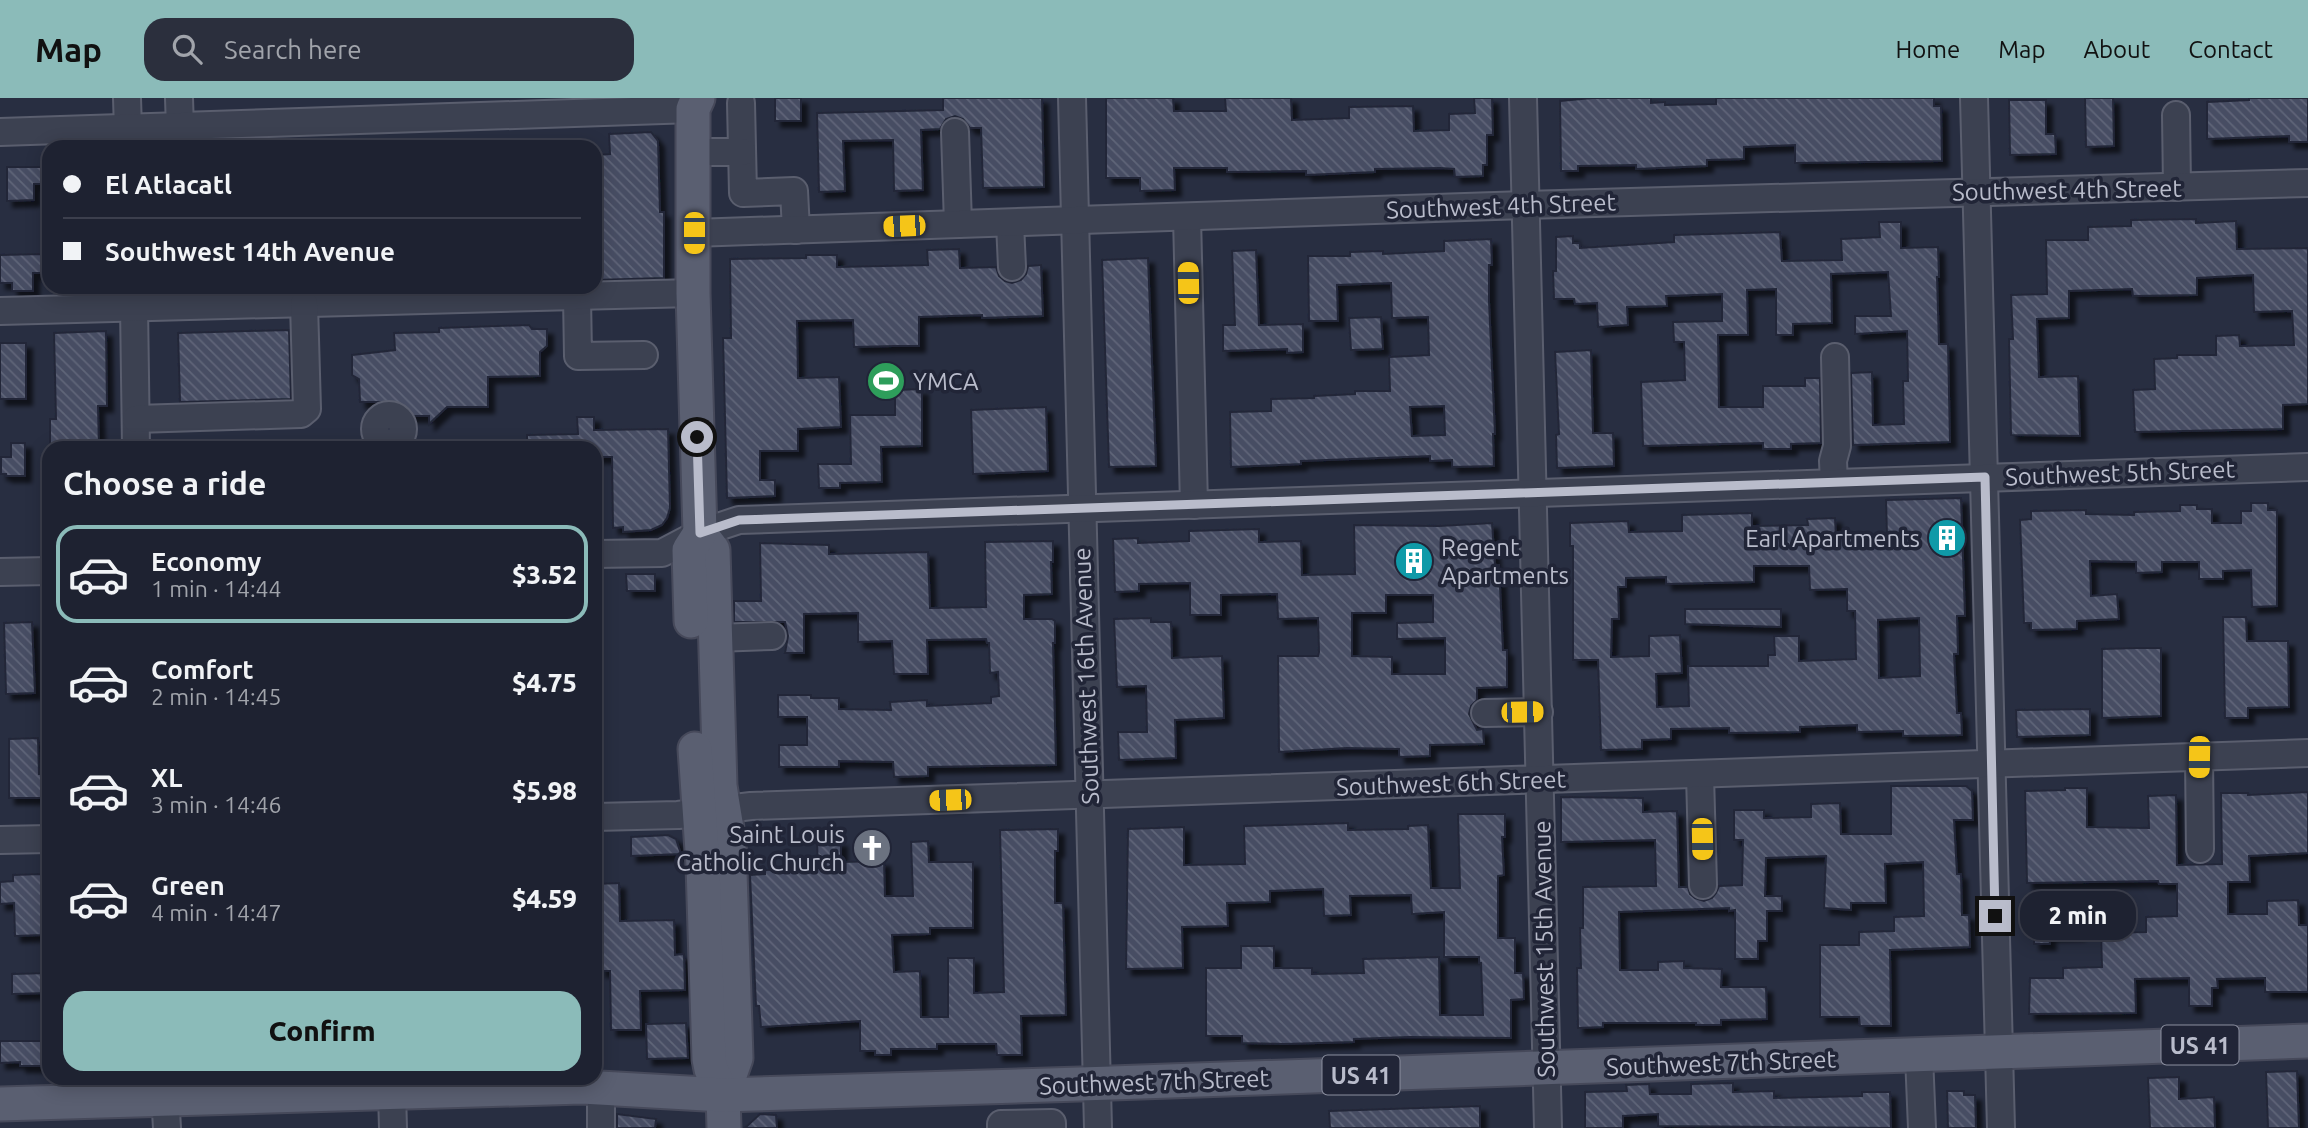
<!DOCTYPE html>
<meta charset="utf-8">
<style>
body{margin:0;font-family:Ubuntu,sans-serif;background:#2b2f3d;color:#f1f3f6;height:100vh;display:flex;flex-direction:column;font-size:26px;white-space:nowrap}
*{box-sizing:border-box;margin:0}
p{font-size:23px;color:#a1a4ab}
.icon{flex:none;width:38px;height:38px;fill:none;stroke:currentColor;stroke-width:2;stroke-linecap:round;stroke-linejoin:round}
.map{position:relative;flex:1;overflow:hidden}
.panel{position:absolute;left:42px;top:343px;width:560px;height:644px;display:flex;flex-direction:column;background:#1e2231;border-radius:21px;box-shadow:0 4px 18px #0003,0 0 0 2px #3c3f4d}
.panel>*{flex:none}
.guide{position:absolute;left:42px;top:42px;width:560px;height:154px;border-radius:21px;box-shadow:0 4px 18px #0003,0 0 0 2px #3c3f4d;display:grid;align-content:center;height:154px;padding:0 21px;background:#1e2231}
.end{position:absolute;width:32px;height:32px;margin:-16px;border:9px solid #b9bccb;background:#111;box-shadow:0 0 0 4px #111}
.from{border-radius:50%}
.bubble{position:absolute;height:49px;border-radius:21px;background:#1e2231;box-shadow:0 4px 18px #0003,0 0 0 2px #3c3f4d;font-size:23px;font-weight:800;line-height:49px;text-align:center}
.car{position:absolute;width:21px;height:42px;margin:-21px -10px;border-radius:9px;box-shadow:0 0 5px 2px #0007;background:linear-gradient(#f5c518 24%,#345 0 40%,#f5c518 0 76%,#345 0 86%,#f5c518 0)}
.guide b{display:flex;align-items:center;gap:24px;height:66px;font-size:26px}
.guide b+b{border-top:2px solid #3c3f4d}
.guide i{width:18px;height:18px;background:#f1f3f6}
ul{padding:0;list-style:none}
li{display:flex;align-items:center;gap:21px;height:98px;margin:0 14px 10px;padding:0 7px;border:4px solid transparent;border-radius:21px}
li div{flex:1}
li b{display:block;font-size:26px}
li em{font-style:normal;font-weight:800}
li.on{border-color:#8bbbb9}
li>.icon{width:63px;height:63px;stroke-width:1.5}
h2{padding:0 21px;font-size:32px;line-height:84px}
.primary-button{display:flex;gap:14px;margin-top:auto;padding:14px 21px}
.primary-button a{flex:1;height:80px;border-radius:21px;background:#8bbbb9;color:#111;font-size:28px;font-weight:800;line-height:80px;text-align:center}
header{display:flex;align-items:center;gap:42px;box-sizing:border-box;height:98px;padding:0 35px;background:#8bbbb9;color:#111}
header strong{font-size:33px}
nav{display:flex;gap:38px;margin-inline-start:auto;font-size:24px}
.search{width:490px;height:63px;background:#2b2f3d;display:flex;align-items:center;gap:18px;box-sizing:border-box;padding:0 24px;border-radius:21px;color:#a1a4ab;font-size:26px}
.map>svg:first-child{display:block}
</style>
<header>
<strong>Map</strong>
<div class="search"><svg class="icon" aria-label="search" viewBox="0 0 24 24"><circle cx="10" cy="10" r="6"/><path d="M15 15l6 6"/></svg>Search here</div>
<nav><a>Home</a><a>Map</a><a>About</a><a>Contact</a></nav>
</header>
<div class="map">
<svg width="2308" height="1030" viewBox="0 0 2308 1030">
<defs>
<pattern id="building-back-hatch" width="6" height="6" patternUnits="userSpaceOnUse" patternTransform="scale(1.75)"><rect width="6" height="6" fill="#474d63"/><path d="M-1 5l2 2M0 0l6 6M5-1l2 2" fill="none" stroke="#5f6578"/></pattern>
<filter id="shadow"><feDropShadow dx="6" dy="6" stdDeviation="2" flood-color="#0009"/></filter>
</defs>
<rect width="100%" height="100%" fill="#282e41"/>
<!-- building -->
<g fill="url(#building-back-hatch)" stroke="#232738" stroke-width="2" fill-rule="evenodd" filter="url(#shadow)">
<rect x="775" y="0" width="26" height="23"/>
<path d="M943,0H1042L1044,89L983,90L981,30H970L963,21L955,18L946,21L940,31L921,32L923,92L894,93L893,42L843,43L845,93L819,94L817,15L943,12Z"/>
<path d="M1106,0H1173L1174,13H1226L1225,0H1291L1292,22L1349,20V9L1413,8L1414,33L1449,32V16L1475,15L1474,0H1492L1493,37H1487V67H1483V78L1455,79L1454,71L1440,70L1375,71V74L1306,77V73L1227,74V70H1174L1175,92L1140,93V80H1106Z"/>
<path d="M1592,0H1651V5L1665,4V7L1716,6V0H1934V8H1941L1942,63L1795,65V47L1744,49V61L1707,62V68L1636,71V67L1578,68V73H1561L1560,3Z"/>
<path d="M2085,0H2113L2114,48L2086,49Z"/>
<path d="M2249,0H2308V44H2289V38L2207,41V4L2249,2Z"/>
<path d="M2009,2H2046V36H2055L2056,56L2010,57Z"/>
<path d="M651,34L658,43L660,114H664V180L595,182V57L610,56L609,36Z"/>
<path d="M7,69H49V86H34V102L7,103Z"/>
<path d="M2196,121V125L2236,123L2237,151L2308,150V306L2283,307V331L2135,334L2133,292L2155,291L2154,261L2177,260V257H2216V238L2239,237L2240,248L2294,247L2292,213L2254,214L2253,177L2197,180V197L2133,198L2132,191L2069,193V220L2037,221L2039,279L2078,278L2080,338L2011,337L2009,241H2013L2011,197L2047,196L2046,142H2088V129L2131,128V122Z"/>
<path d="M1879,124H1901V150L1938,149L1939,179H1937L1939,246H1948L1950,344L1853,347L1851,275L1872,274L1873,327L1904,326L1903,283H1908L1907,233L1855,236V218H1891L1888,174L1831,176L1832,225L1793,226V237H1776V191L1747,192L1748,237H1718L1719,309H1763V288H1805V280H1820L1821,345L1791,346V351H1763V345L1643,348L1641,284L1685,282L1684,244H1674L1673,224L1722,223V196L1666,198L1667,208L1627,209L1628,227L1598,229L1597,205L1575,206L1574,201H1554L1553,173H1556V139L1573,138V145H1580V150L1674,144V137L1780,134L1782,163L1842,162L1841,141L1880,139Z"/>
<path d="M1491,141L1492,167H1489V203L1495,336H1493L1494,368L1452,369V362L1430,363V358L1301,363V366L1231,369L1230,314L1271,313V301L1314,300V298L1355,296V293H1390L1389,259L1429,257L1428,219L1392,220L1391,185L1337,187L1338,223H1309L1308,158H1350V154L1383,153V156L1444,153V143ZM1444,308L1445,337L1412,338L1410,309Z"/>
<path d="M959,151L960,170L996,169L999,178L1005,183L1012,185L1021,182L1026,176L1028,168L1041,167L1043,218L982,220V217L919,219V248H895L854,249L853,222L797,223L798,280L839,279L841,329L798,331V353H760V382H775V398L727,400L723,240H731L730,161L806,160V157H837V169L928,167L927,152Z"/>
<path d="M1256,152L1259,227L1303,226V254L1287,255V251L1223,253V227H1235L1232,153Z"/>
<path d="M43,156L44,175H33V193H12V185H0V157Z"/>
<path d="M1148,160L1156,368L1109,369L1102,162Z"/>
<path d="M1381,219L1383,251L1351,252L1349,220Z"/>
<path d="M529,227L532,231H547V248L540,254V278L488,279V309H447L429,326V318H409L395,304H360L359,281L352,277V257L395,252L394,235L439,234V230Z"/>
<path d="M289,232L291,301L180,304L178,235Z"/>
<path d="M106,233L107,308H98L99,350H50V321H56L54,235Z"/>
<rect x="0" y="245" width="26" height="56"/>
<path d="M1591,252L1593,335H1613L1614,368L1557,370L1556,337L1559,336L1555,254Z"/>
<path d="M922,291V348L881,349L882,384L840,385V390H819L818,366H851L850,317H895V292Z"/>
<path d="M1046,309L1048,373L973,376L971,312Z"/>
<path d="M577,319H594V332L668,331L670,410L667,420L662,427L651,432L623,434V429L613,430L612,359H595V350H527V337L578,336Z"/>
<path d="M11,345H25V378H6V376H1V359H11Z"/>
<path d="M1961,400L1965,518H1957L1958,556H1954L1957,615H1961L1962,637L1903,638V633L1857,634V627L1800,629V634L1729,635V630L1671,631V641L1642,642V651L1601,652L1598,562H1573V448H1570V425L1628,423L1629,434L1682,433V417L1752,415V428L1808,427L1807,421L1835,420L1836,439L1887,438L1886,402ZM1754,468H1809L1810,492L1847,491V513H1855L1856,561L1799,563V538H1774L1775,557H1768V568H1688L1689,608L1657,609L1656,576L1682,575L1680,537L1649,538V558L1611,559L1612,521H1619L1618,489H1626V480L1666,479V486L1754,484ZM1919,520L1920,578L1879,580L1878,522Z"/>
<path d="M2251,405H2268V412H2277V508L2252,509L2251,472L2223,473V481H2199V464H2162V474L2136,475V464L2090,463L2091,498L2117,496L2119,521L2077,523V531L2031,532V525H2024L2020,422L2031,421V413L2086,412V416L2134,417V414L2180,413V407H2197V411H2212V425H2241V413H2251Z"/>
<path d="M1492,425L1495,467H1499L1503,552H1507V589L1477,590V602L1471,608L1469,616L1477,632L1483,631L1484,646L1430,647V658L1399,659V651L1347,650L1279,654L1278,558H1318L1319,554L1318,520L1278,521L1277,496L1221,497V517H1190V485L1139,486V493L1115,494L1113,441L1138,440V445L1189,443V433L1259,431V444L1301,443L1302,477L1355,476L1354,427L1439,428ZM1386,497H1433V524L1397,525V541L1445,540V576H1392V559L1352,558V515H1386Z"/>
<path d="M1053,443V464H1051L1052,496L1024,497V521H1052L1055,523V545H1053L1056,667L928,669V678L894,679L893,664L839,663V669H779V647H807V619H778V597H811V600H839V611L891,612L890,604L927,602V608L991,605V599L999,598L998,574L990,575L989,545H987L986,541L927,542L928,576H894L892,543L858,544V515L804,516V555H785L788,538L785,524H734V503H761L760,445L829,447V456L928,454L930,510L986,509L985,444Z"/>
<path d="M626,476H655V493H627Z"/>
<path d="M1685,511H1781V529L1685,526Z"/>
<path d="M2223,519H2246L2247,543H2288L2289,609L2248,610V620H2225Z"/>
<path d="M1151,520V524H1171L1172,560L1222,558L1224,620L1175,622L1176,660L1119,662L1118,634H1147L1146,588L1117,589L1114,521Z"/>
<path d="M32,524L35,595L6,596L4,525Z"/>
<path d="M2136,550H2161V618L2102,620V551Z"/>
<path d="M2090,611V637L2017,639L2016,612Z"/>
<path d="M38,640L39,676H49V700H9V641Z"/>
<path d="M1891,688H1966L1972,693L1973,722H1954L1957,776H1961L1962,817H1969L1970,849L1890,852L1891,928H1860L1859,919H1820V847H1859V834L1894,833V819L1924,818L1923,764L1885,766L1886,805H1851V812L1824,810L1826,758L1766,760L1765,798H1782V813H1767V843H1758V861H1735V812L1729,813V810L1619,814L1620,872H1658V864L1684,863V870L1722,871L1721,889H1766L1767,921L1721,922V927H1696V925H1603V929L1578,930L1577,870H1581L1580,830H1583V789L1656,788L1655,742L1561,744V699L1643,700V714L1677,713L1679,789H1688L1690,796L1695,800L1704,803L1712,800L1716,795L1719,788L1742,787L1743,742H1734V712H1764V720L1811,719V706L1840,705L1841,736H1891Z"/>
<path d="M2065,690H2087V729L2149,730L2148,698L2176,697L2177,767L2222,766L2221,695H2248V697L2308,694V755L2249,758L2250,784H2228V816H2267V803L2298,802L2299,827H2308V894H2265V880L2217,881L2218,890H2212V908H2189V880L2135,881L2136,915L2029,916L2030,880H2063V870L2102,869L2101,835L2146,834V819L2177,818V786H2159L2158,783L2027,785L2025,693L2065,692Z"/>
<path d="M1458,716H1505V739H1502L1504,777L1498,778V840H1515V875H1523L1524,901L1511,902V940L1409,939L1354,941V944L1284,946L1242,945V938H1206V870H1241V848H1274V870H1312V876L1364,875L1363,861L1439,859L1440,917H1483L1481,865H1479V859H1444V814L1412,816L1411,797L1350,798L1351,817L1324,818L1323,791L1270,793V804L1227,805L1228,828L1182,829L1183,870L1126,871L1128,731L1184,729V767L1245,766L1244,728L1348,725V732L1408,731V728L1428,727L1431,790H1460Z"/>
<path d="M1058,731V753H1055V805H1063L1066,917L1021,918L1022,957H997L996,946H937V951H891V957H875V953H860V923L761,929L759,908H756L750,777L765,776V772L818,770L817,744L841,743V764L884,763L885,798H913L911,744L928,743L929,764H973V830H930V836L892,837L894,874L920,873L921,919H948V860H974V895L1004,894L1000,732Z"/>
<path d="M668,737L676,741L681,756L631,758V739Z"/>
<path d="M41,776L43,837L15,838L14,805L0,806V784L13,783V777Z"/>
<path d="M619,785L620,823L674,822L675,857L684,856L685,892L640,893L641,932H611L610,873H600V855L595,856V786Z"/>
<path d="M2079,811V836L2049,837L2050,846H2034V828L2047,827V812Z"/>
<path d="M48,875L49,895L12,896V876Z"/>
<path d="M686,925L688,960L647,961L646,926Z"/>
<path d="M0,943H49V968H20V964L0,965Z"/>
<path d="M2297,973L2299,1030H2268L2266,974Z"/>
<path d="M2179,979V1001L2214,999L2215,1030H2150L2148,980Z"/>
<path d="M1733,985V994L1774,993V1000L1862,998V994H1890L1891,1030L1658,1028V1016L1623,1018V1030H1585V994L1627,993L1626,987L1649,986L1650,996H1691V986Z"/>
<path d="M1947,993H1964V997H1975L1976,1030H1948Z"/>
<path d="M1480,1008V1030H1330L1329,1013Z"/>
<path d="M617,1016L656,1021L655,1030H617Z"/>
<path d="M760,1016L776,1017L777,1030H745Z"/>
</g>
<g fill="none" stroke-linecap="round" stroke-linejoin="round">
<defs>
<g id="minor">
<path d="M127,0L128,31"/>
<path d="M179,0L180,30"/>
<path d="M1072,0L1098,1030"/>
<path d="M1523,0L1548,1030"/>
<path d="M1974,0L2001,1030"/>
<path d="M741,5L743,95L794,93L796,132"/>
<path d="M2176,17L2177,89"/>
<path d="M0,34L693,11"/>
<path d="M955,34L958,126"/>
<path d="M693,54H742"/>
<path d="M1187,119L1194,407"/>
<path d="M1010,125L1012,169"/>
<path d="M693,135L1525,107L2308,85"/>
<path d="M577,198L578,258L644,257"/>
<path d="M134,208L136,350"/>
<path d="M0,213L693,195"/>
<circle cx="389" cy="331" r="14"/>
<path d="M136,321L301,316L307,311L304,206"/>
<path d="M1834,385L1833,363L1837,348L1835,259"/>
<path d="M595,456L662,455L700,435L739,422L2308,369"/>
<path d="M0,474L49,473"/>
<path d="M715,540L772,538"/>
<path d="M1485,615L1539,614"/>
<path d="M2199,659L2200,751"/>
<path d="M1700,677L1703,787"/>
<path d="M595,719L678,717L751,708L2308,655"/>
<path d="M0,742L49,741"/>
<path d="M1919,958L1922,1030"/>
<path d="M164,980L167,1030"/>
<path d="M601,989V1030"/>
<path d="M392,995L393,1030"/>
<path d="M1001,1030V1026L1052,1025V1030"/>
</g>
<g id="major">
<path d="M698,0L693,11V195L700,435L713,452L720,688L729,743L736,960L723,997"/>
<path d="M691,523L689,452L700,435"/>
<path d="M695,651L703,767L709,961L711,971L723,997L724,1030"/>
<path d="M0,1006L582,989L723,997L1112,985L2308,943"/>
</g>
</defs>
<!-- minor casing -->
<use href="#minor" stroke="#5a5e6e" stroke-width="30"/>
<!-- major casing -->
<use href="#major" stroke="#46495a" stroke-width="37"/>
<!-- minor -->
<use href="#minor" stroke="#3c4151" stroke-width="26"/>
<!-- major -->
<use href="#major" stroke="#5a5f71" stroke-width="33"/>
</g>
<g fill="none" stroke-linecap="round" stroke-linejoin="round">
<!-- route -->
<path stroke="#b9bccb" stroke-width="9" d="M697,339L700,435L739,422L1985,379L1995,818"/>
</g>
<!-- icons -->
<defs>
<symbol id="stadium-disc" viewBox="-11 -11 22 22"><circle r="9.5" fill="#2e9e5b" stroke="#212537"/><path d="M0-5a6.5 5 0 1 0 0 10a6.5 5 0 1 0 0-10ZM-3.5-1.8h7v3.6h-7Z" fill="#fff"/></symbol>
<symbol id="building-disc" viewBox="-11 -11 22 22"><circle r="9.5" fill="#0f9aa8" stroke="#212537"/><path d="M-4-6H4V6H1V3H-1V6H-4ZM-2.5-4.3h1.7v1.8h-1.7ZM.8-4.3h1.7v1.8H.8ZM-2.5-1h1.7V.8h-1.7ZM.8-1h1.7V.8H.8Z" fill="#fff"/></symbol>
<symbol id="church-disc" viewBox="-11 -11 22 22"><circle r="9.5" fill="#6b7280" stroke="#212537"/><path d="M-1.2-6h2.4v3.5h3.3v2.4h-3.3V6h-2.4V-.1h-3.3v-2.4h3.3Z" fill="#fff"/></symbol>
</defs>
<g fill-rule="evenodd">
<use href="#stadium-disc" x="864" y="261" width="44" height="44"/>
<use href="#building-disc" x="1925" y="418" width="44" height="44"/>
<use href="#building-disc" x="1392" y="441" width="44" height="44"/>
<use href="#church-disc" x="850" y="728" width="44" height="44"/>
</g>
<g text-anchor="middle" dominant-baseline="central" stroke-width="7" stroke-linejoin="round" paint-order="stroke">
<!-- shield labels -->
<g fill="#212537" stroke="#8b8f9f" stroke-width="2">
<rect x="2161.5" y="927.5" width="77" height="39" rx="5"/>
<rect x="1322.5" y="957.5" width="77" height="39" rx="5"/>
</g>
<g font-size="23" font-weight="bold" fill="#b9bccb">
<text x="2200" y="947">US 41</text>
<text x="1361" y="977">US 41</text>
</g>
<!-- street labels -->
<g font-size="24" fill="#b9bccb" stroke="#212537">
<text transform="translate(2067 92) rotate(-1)">Southwest 4th Street</text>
<text transform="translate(1501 108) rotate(-2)">Southwest 4th Street</text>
<text transform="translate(2120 375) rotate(-2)">Southwest 5th Street</text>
<text transform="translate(1086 578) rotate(-92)">Southwest 16th Avenue</text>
<text transform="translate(1451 685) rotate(-2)">Southwest 6th Street</text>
<text transform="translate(1544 851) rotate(-91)">Southwest 15th Avenue</text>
<text transform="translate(1721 965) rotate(-2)">Southwest 7th Street</text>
<text transform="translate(1154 984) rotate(-2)">Southwest 7th Street</text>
</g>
<!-- poi labels -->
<g font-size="24" fill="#b9bccb" stroke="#212537" text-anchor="start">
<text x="913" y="283">YMCA</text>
<text x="1920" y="440" text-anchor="end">Earl Apartments</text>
<text x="1441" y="449">Regent<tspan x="1441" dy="28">Apartments</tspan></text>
<text x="845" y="736" text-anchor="end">Saint Louis<tspan x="845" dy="28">Catholic Church</tspan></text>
</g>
</g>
</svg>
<i class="end from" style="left:697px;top:339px"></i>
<i class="end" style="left:1995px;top:818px"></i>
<div class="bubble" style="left:2020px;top:793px;width:116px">2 min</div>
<i class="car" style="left:904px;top:128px;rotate:268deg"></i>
<i class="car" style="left:694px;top:135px;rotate:180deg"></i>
<i class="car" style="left:1188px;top:185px;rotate:359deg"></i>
<i class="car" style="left:1522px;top:614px;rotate:89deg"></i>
<i class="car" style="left:2199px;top:659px;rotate:181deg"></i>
<i class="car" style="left:950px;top:702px;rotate:268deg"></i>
<i class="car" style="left:1702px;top:741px;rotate:179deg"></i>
<div class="guide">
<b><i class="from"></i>El Atlacatl</b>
<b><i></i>Southwest 14th Avenue</b>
</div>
<section class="panel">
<h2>Choose a ride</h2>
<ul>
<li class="on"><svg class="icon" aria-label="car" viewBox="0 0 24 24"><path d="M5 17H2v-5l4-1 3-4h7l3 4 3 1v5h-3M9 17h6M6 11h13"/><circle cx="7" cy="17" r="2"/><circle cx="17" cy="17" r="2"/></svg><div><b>Economy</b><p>1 min · 14:44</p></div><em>$3.52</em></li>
<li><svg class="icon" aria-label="car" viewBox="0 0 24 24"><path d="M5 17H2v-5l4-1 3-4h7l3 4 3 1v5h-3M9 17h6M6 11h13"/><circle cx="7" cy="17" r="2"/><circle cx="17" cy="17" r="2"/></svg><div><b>Comfort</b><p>2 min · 14:45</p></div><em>$4.75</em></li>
<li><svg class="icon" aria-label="car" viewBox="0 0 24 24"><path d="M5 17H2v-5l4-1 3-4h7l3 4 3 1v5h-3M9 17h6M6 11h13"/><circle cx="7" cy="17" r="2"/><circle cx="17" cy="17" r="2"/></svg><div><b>XL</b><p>3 min · 14:46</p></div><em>$5.98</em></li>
<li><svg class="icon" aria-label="car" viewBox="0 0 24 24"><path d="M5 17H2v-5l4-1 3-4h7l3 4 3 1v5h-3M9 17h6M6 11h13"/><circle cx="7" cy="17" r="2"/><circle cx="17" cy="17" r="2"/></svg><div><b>Green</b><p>4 min · 14:47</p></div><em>$4.59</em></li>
</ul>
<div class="primary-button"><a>Confirm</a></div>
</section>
</div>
